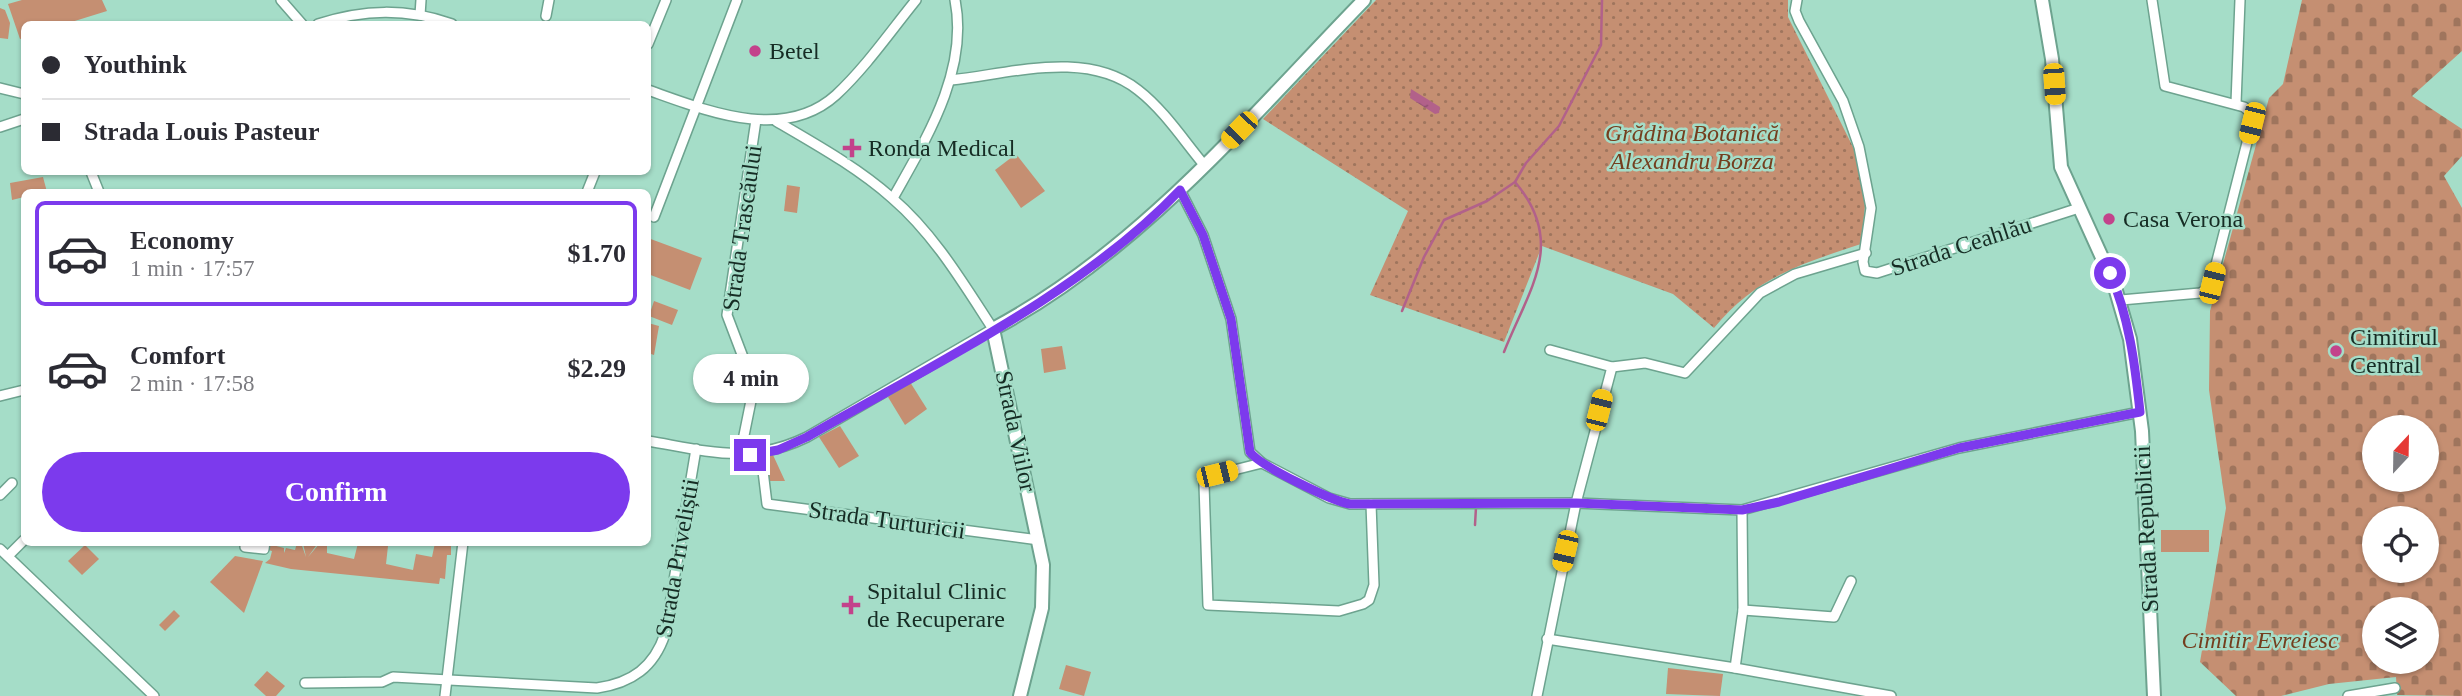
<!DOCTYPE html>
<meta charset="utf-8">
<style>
body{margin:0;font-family:Georgia,serif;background:#f7f7f7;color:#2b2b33;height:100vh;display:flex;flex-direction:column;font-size:26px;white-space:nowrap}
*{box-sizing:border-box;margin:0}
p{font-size:23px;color:#7c7c81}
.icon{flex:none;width:38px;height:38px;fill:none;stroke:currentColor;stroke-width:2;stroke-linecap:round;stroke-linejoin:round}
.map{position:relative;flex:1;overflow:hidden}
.sheet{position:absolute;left:21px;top:189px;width:630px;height:357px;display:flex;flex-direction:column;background:#fff;border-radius:10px;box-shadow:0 2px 5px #0004}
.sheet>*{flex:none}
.guide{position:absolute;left:21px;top:21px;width:630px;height:154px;border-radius:10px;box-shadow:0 2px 5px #0004;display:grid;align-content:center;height:154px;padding:0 21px;background:#fff}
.needle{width:46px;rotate:22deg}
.tools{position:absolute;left:2362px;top:415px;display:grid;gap:14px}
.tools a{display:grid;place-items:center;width:77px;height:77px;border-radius:50%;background:#fff;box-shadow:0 2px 5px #0004;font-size:35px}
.end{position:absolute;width:32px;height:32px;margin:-16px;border:9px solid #7c3aed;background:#fff;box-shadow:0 0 0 4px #fff}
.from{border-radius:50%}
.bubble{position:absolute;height:49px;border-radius:24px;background:#fff;box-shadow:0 2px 5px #0004;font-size:23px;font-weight:700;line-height:49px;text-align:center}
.car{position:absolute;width:21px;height:42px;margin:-21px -10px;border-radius:9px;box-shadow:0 0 5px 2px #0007;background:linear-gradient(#f5c518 24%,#345 0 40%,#f5c518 0 76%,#345 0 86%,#f5c518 0)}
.guide b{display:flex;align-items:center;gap:24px;height:66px;font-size:26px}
.guide b+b{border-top:2px solid #e1e1e2}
.guide i{width:18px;height:18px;background:#2b2b33}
ul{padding:12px 0 0;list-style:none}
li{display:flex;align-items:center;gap:21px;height:105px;margin:0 14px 10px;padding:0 7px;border:4px solid transparent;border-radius:10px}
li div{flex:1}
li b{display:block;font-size:26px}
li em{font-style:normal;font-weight:700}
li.current{border-color:#7c3aed}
li>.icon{width:63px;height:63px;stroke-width:1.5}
.primary-button{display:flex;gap:14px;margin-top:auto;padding:14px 21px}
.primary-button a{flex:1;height:80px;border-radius:42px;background:#7c3aed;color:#fff;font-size:28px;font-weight:700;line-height:80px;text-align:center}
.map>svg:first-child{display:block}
</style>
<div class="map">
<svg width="2462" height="696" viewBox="0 0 2462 696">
<defs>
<pattern id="cemetery-stones" width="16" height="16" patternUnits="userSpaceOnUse" patternTransform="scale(1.75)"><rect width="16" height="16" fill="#c58f72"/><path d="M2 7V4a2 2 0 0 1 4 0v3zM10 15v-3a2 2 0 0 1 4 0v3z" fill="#9f755d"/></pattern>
<pattern id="garden-dots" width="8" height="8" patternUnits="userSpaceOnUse" patternTransform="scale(1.75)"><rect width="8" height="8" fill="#c58f72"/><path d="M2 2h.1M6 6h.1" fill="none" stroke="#9f755d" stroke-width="1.8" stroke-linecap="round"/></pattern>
<pattern id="water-ripples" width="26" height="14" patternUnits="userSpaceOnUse" patternTransform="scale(1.75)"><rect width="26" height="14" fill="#b2618a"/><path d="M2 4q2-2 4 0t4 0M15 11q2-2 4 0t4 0" fill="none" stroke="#905071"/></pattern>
</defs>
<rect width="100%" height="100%" fill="#a5ddc8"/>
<!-- green -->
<g fill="#c58f72">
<path d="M22,0H102L107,11L65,24H24V38L20,39L8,4Z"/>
<path d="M0,8L5,10L10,23L8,39L0,38Z"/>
<path d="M1016,154L1045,191L1021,208L995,170Z"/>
<path d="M43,177L47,192H24V197L12,200L10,183Z"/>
<path d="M787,185L800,187L797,213L784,211Z"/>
<path d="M648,238L702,258L690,290L648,274Z"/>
<path d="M654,301L678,310L672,325L649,316Z"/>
<path d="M648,323L659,326L654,355L648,353Z"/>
<path d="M1062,346L1066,369L1044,373L1041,349Z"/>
<path d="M910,382L927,409L905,425L888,397Z"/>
<path d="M840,426L859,456L839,468L819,437Z"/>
<path d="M773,455L785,481H769L764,469L749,470L748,459Z"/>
<rect x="2161" y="530" width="48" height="22"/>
<path d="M265,543L284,548V553L286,548L295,550L297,543H301L306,557L303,543H318L308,557L320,543H327V553L354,559L358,543H381L388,546L386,564L413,570L416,554L432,557L435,543H451V555H447L445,579L440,578L439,584L291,569L265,563L270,559L272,551L265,549Z"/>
<path d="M85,545L99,559L82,575L68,561Z"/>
<path d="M235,556L263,561L244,613L210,582Z"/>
<path d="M174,610L180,616L165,631L159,625Z"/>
<path d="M1066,665L1091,672L1084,696L1059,689Z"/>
<path d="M1668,668L1723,674L1720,696L1666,694Z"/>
<path d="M267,671L285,686L276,696H266L254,685Z"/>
</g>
<!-- cemetery -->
<path fill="url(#cemetery-stones)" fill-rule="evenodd" d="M2302,0H2462V51L2412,96L2462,129V156L2444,176L2462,208V696L2397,695L2396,677L2329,684L2281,696H2236L2200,662L2226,508L2209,390L2210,311L2269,98L2283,84ZM2375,427H2427V480H2375ZM2375,518H2427V570H2375ZM2375,609H2427V662H2375Z"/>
<!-- garden -->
<path fill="url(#garden-dots)" d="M1376,0H1788V17L1856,153L1865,206L1861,244C1801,264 1756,277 1714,328L1673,294L1542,246L1504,342L1370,295L1408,211L1263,119Z"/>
<!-- water -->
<path fill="url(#water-ripples)" d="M1411,89L1440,107L1439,113L1435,114L1410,98Z"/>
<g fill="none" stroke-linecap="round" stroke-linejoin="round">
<!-- stream -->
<g stroke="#b2618a" stroke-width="2.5">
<path d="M1402,311L1424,257L1444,220L1487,201L1515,182L1526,163L1559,126L1601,45L1602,0"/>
<path d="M1504,352C1529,289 1567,243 1515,182"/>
<path d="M1475,525L1476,507"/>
</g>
<defs>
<g id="street">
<path d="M281,0L302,24"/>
<path d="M1797,0L1795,11L1799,21L1843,101L1859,147L1871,208L1863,262L1865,271L1877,273L2079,208"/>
<path d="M420,15L421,0"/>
<path d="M546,16L549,0"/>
<path d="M318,24C364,9 406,8 452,24"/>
<path d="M648,44L666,0"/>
<path d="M951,80C1010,74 1086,49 1138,90C1164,110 1184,141 1205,166"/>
<path d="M0,88L24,94"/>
<path d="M648,90C705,110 783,143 836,95C866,67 890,32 916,0"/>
<path d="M2236,103L2240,0"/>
<path d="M0,127L24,119"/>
<path d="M91,172L99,192"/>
<path d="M1180,190L1203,235L1231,319L1250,452L1262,463L1329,498L1350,504L1576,503L1742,510L1959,448L2140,412"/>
<path d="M587,192L595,172"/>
<path d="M893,198C926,139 969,71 955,0"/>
<path d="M654,217L737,0"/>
<path d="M2121,300L2200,293L2210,288L2252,123L2251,113L2244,107L2165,86L2152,0"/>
<path d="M1550,350L1612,367L1645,363L1685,373L1760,293L1795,274L1866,253"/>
<path d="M0,396L24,390"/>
<path d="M648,441C707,451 750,465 807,437L993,329C963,283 934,234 892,198C857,167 815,144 776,121"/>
<path d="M740,455L754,386L727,315L756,120"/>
<path d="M1262,463L1218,474L1204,484L1208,605L1339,611L1363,604L1369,600L1374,585L1371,504"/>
<path d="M763,471L767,504L1039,540"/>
<path d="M0,495L12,483"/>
<path d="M245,547L264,549L265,542"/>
<path d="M0,549L154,696"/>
<path d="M8,556L24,540"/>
<path d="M1743,610L1834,617L1851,581"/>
<path d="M1547,639L1735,668L1891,696"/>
<path d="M1735,668L1743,610L1742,510"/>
<path d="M305,683L382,682L393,677L597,688C632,683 654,667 665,634L696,449"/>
<path d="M445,696L463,542"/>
<path d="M1537,696L1576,503L1612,367"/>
<path d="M2348,696L2395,688"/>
</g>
<g id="secondary">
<path d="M2042,0L2052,59L2061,167L2114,284L2130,339L2142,431L2154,696"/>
<path d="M1020,696L1042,608L1043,565L993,329C1141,250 1249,118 1364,0"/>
</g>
</defs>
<!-- street casing -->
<use href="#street" stroke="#6da38f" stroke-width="12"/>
<!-- secondary casing -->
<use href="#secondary" stroke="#6da38f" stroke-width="16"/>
<!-- street -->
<use href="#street" stroke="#fff" stroke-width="9"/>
<!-- secondary -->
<use href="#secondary" stroke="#fff" stroke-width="12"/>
</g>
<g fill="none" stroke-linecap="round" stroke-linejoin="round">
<!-- route -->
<path stroke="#7c3aed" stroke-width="9" d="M750,455L778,450L807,437C930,366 1082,293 1180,190L1203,235L1231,319L1250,452C1260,466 1332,501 1350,504L1576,503L1742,510L1779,502L1959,448L2140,412C2135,364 2129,317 2110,273"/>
</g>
<!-- markers -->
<g fill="#c3428b" stroke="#a5ddc8" stroke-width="2.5">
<circle cx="755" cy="51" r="7"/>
<path d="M848.5 137.5h7v7h7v7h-7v7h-7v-7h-7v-7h7z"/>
<circle cx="2109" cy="219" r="7"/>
<circle cx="2336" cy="351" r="7"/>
<path d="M847.5 594.5h7v7h7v7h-7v7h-7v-7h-7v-7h7z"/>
</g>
<g text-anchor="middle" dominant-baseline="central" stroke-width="5" stroke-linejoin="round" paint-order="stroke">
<!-- poi labels -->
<g font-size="24" fill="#162c24" stroke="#a5ddc8" text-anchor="start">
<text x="769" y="51">Betel</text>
<text x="868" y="148">Ronda Medical</text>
<text x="2123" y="219">Casa Verona</text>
<text x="2350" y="337">Cimitirul<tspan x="2350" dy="28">Central</tspan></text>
<text x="867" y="591">Spitalul Clinic<tspan x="867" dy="28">de Recuperare</tspan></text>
</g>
<!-- park labels -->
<g font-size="24" font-style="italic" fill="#743e1e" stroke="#a5ddc8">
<text x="1692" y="133">Grădina Botanică<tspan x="1692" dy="28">Alexandru Borza</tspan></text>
<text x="2260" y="640">Cimitir Evreiesc</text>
</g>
<!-- street labels -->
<g font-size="24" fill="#162c24" stroke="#a5ddc8">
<text transform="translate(742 228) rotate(-82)">Strada Trascăului</text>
<text transform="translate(1961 246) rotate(-18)">Strada Ceahlău</text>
<text transform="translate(1016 431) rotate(78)">Strada Viilor</text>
<text transform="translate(887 520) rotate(8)">Strada Turturicii</text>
<text transform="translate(2146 529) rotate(-93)">Strada Republicii</text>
<text transform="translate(677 558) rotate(-80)">Strada Priveliștii</text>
</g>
</g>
</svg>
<div class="tools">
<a><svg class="needle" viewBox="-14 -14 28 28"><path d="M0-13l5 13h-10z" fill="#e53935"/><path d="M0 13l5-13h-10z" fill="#7c7c81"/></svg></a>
<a><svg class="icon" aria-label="locate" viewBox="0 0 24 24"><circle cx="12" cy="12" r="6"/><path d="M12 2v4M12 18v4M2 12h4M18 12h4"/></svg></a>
<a><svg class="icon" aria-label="layers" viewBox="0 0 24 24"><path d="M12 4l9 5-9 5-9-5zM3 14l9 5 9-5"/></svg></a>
</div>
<i class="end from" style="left:2110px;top:273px"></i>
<i class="end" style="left:750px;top:455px"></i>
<div class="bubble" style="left:693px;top:354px;width:116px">4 min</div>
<i class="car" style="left:2054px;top:84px;rotate:176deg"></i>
<i class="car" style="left:2252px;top:123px;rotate:194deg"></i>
<i class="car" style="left:1239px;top:130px;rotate:224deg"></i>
<i class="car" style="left:2212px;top:283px;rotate:14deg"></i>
<i class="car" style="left:1599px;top:410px;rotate:14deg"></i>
<i class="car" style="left:1217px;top:474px;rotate:76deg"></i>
<i class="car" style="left:1565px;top:551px;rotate:193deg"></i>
<div class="guide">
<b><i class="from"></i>Youthink</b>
<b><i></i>Strada Louis Pasteur</b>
</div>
<section class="sheet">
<ul>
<li class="current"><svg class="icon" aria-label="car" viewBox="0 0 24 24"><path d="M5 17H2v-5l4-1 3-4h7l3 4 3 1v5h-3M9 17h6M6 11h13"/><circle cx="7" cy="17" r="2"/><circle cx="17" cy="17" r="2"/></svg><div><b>Economy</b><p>1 min · 17:57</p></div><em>$1.70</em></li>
<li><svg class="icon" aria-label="car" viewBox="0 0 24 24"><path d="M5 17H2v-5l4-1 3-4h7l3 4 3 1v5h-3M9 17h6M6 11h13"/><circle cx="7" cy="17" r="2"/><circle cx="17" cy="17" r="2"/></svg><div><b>Comfort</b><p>2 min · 17:58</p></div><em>$2.29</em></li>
</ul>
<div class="primary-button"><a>Confirm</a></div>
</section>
</div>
